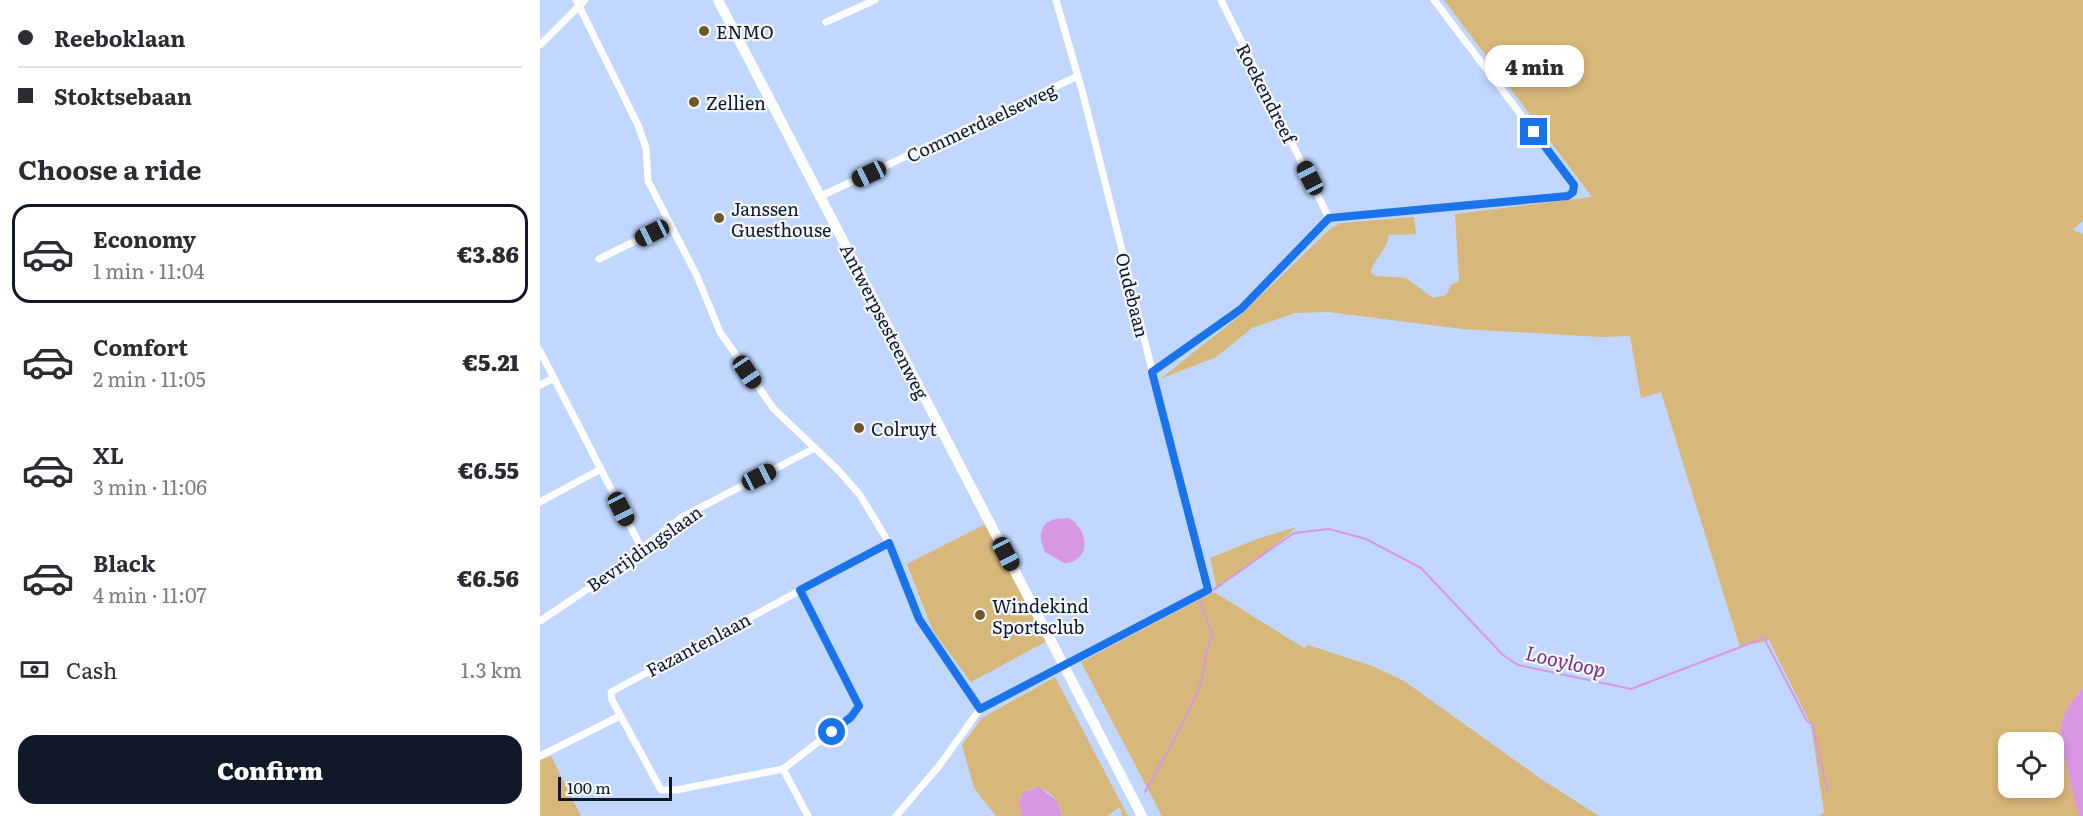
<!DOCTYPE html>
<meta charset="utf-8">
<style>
body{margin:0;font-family:Literata,serif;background:#f2f2f3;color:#2b2b33;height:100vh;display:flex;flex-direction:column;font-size:22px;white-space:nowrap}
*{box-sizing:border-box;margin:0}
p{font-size:20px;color:#7c7c81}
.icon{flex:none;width:33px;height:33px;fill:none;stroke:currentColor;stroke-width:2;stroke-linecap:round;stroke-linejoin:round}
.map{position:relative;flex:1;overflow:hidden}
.details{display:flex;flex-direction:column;background:#fff;width:540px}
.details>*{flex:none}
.guide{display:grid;align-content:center;height:132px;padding:0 18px;background:#fff}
.buttons{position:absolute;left:1458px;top:732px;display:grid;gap:12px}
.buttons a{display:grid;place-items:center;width:66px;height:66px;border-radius:12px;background:#fff;box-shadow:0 3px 9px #0003;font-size:30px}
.scale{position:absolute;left:18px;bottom:15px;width:114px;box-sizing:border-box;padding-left:6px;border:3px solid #0f182a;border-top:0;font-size:16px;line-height:21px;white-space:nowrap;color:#0f182a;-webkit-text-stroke:4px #f4f7fc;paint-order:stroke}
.end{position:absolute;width:27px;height:27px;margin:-14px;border:8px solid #1a73e8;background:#fff;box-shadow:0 0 0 3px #fff}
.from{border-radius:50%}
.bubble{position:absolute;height:42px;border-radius:18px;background:#fff;box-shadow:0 3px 9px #0003;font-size:20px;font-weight:800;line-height:42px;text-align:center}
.car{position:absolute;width:18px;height:36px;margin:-18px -9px;border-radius:8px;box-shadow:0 0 4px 2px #0007;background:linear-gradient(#222 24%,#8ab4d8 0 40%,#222 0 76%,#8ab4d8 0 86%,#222 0)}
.guide b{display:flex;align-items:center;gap:21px;height:57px;font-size:22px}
.guide b+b{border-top:2px solid #e1e1e2}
.guide i{width:15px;height:15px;background:#2b2b33}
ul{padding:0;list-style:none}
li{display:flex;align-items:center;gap:18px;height:99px;margin:0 12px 9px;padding:0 6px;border:3px solid transparent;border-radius:18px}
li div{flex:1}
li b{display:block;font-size:22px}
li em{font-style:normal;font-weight:800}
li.active{border-color:#111827}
li>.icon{width:54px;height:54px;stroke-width:1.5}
h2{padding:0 18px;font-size:27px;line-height:72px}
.pay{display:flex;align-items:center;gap:15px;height:66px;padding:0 18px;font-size:22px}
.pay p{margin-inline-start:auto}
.primary-button{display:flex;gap:12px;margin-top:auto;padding:12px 18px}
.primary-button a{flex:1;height:69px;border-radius:18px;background:#111827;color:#fff;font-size:24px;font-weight:800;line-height:69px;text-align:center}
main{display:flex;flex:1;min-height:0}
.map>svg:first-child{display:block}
</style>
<main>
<section class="details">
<div class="guide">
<b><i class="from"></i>Reeboklaan</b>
<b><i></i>Stoktsebaan</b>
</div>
<h2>Choose a ride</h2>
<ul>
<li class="active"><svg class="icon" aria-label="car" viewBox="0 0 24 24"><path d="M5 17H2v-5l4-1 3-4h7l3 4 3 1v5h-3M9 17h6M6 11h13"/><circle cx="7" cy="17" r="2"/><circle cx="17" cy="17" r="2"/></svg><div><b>Economy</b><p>1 min · 11:04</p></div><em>€3.86</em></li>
<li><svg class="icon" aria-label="car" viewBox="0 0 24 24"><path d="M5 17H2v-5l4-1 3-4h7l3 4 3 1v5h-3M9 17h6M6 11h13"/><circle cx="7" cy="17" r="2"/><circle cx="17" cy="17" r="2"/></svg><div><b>Comfort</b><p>2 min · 11:05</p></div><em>€5.21</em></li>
<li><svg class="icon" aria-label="car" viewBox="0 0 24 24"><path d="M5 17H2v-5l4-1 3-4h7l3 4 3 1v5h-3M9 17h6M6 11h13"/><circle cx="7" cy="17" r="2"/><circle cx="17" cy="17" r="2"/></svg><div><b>XL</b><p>3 min · 11:06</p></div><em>€6.55</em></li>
<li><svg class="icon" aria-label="car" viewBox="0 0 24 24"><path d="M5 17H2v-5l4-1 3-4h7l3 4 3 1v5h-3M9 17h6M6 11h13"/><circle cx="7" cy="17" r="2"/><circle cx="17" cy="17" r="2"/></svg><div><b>Black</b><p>4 min · 11:07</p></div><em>€6.56</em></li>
</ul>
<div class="pay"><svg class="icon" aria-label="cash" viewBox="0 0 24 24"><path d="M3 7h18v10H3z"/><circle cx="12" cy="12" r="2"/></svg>Cash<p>1.3 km</p></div>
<div class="primary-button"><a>Confirm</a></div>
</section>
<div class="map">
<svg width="1543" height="816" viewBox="0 0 1543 816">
<rect width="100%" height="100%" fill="#c1d7ff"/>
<!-- green -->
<g fill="#d8b77a" fill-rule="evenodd">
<path d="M904,0H1543V220L1533,230L1543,234V688C1514,721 1518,735 1529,775C1532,788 1535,803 1540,816H1279L1284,812L1271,725L1229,640L1200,647L1121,392L1101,398L1090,336L1061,337L923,329L788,312L755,313L712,328L676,357L620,379L702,314L791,228L801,223L874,217L876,234L849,235C846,253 833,258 831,273L835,276L866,278L893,298L906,295L911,285L919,281L915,214L1052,197ZM1468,742H1514V788H1468Z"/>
<path d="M446,524L507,641L431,682L393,631L367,564Z"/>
<path d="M756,527L748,535L677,589L670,558L717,539Z"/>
<path d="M674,592L764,648L768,645L832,666L864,681L1001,779L1059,816H622L541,662Z"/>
<path d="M515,677L588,816H582L580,807L567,816H522C519,793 493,775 479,801L482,816H456L434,788L422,745L442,718Z"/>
<path d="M11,756L41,816H0V760Z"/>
</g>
<!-- water -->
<g fill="#d996e2">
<path d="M529,518C549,529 552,562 524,563L505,552C495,529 504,517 529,518Z"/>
<path d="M1543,688V816H1540C1534,803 1532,788 1529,775C1518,736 1514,721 1543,688Z"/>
<path d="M499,787L517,801L522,816H482L479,801L484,792Z"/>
</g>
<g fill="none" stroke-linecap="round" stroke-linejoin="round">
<!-- stream -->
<g stroke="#d996e2" stroke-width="2">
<path d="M673,590L754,533L789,529L826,539L881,568L963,655L978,665L1091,689L1224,638L1267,721L1272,724L1288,792"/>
<path d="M605,792C624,758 644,724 659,688C667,670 662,651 673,635L659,599L662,596"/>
</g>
<!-- street -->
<g stroke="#fff" stroke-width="7">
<path d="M36,0L98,125L106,148L108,181L157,276L180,332L233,408L299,471L320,495L349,543L379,619L440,709"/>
<path d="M681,0L789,218"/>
<path d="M286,22L335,0"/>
<path d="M0,45L45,0"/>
<path d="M281,196L536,77"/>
<path d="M789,218L1028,196L1033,192L1034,185L894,0"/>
<path d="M59,259L130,224"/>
<path d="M0,351L102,549"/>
<path d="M613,372L701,309L789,218"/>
<path d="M0,385L14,378"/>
<path d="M0,502L61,469"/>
<path d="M0,621L64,578L142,517L275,448"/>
<path d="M0,756L80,716"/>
<path d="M243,769L311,717L319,706L260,590"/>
<path d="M268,816L243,769L136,790H121L72,700L71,692L349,543"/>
<path d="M356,816L399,766L440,709L667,590L543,94L516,0"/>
</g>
<!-- primary -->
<path stroke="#fff" stroke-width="10" d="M178,0L602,816"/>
</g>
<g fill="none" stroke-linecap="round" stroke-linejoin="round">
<!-- route -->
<path stroke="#1a73e8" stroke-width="8" d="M292,732L311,717L319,706L260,590L349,543L379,619L440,709L668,590L612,372L701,309L789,218L1028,196L1033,192L1034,185L994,132"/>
</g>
<!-- markers -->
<g fill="#6e5626" stroke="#f4f7fc" stroke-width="2">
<circle cx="164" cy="31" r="6"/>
<circle cx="154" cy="102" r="6"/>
<circle cx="179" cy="218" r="6"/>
<circle cx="319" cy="428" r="6"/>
<circle cx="440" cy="615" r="6"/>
</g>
<g text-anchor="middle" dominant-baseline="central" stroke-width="4.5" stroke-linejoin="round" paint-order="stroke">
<!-- poi labels -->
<g font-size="18" fill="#0f182a" stroke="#f4f7fc" text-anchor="start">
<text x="176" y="31">ENMO</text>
<text x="166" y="102">Zellien</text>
<text x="191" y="208">Janssen<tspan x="191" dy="21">Guesthouse</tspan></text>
<text x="331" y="428">Colruyt</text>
<text x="452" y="605">Windekind<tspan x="452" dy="21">Sportsclub</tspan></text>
</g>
<!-- street labels -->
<g font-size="18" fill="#0f182a" stroke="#f4f7fc">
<text transform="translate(727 93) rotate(63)">Roekendreef</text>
<text transform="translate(441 122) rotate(-25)">Commerdaelseweg</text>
<text transform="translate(593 295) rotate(76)">Oudebaan</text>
<text transform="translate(345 321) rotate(63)">Antwerpsesteenweg</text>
<text transform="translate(104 548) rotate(-35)">Bevrijdingslaan</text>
<text transform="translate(158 644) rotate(-28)">Fazantenlaan</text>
</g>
<!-- water labels -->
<g font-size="20" font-style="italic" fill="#7c2d87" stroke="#f4f7fc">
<text transform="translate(1026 660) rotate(13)">Looyloop</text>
</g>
</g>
</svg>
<div class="buttons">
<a><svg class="icon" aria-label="locate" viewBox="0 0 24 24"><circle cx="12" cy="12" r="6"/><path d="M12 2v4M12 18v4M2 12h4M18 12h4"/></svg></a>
</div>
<div class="scale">100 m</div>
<i class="end from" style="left:292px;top:732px"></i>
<i class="end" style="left:994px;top:132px"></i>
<div class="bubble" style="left:945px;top:45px;width:99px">4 min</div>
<i class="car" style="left:329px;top:174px;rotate:245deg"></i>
<i class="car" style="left:770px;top:178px;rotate:333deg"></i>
<i class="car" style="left:112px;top:233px;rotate:243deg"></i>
<i class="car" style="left:207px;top:372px;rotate:146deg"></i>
<i class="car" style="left:219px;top:477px;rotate:63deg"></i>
<i class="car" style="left:81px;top:509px;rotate:153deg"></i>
<i class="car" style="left:466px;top:554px;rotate:152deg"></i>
</div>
</main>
